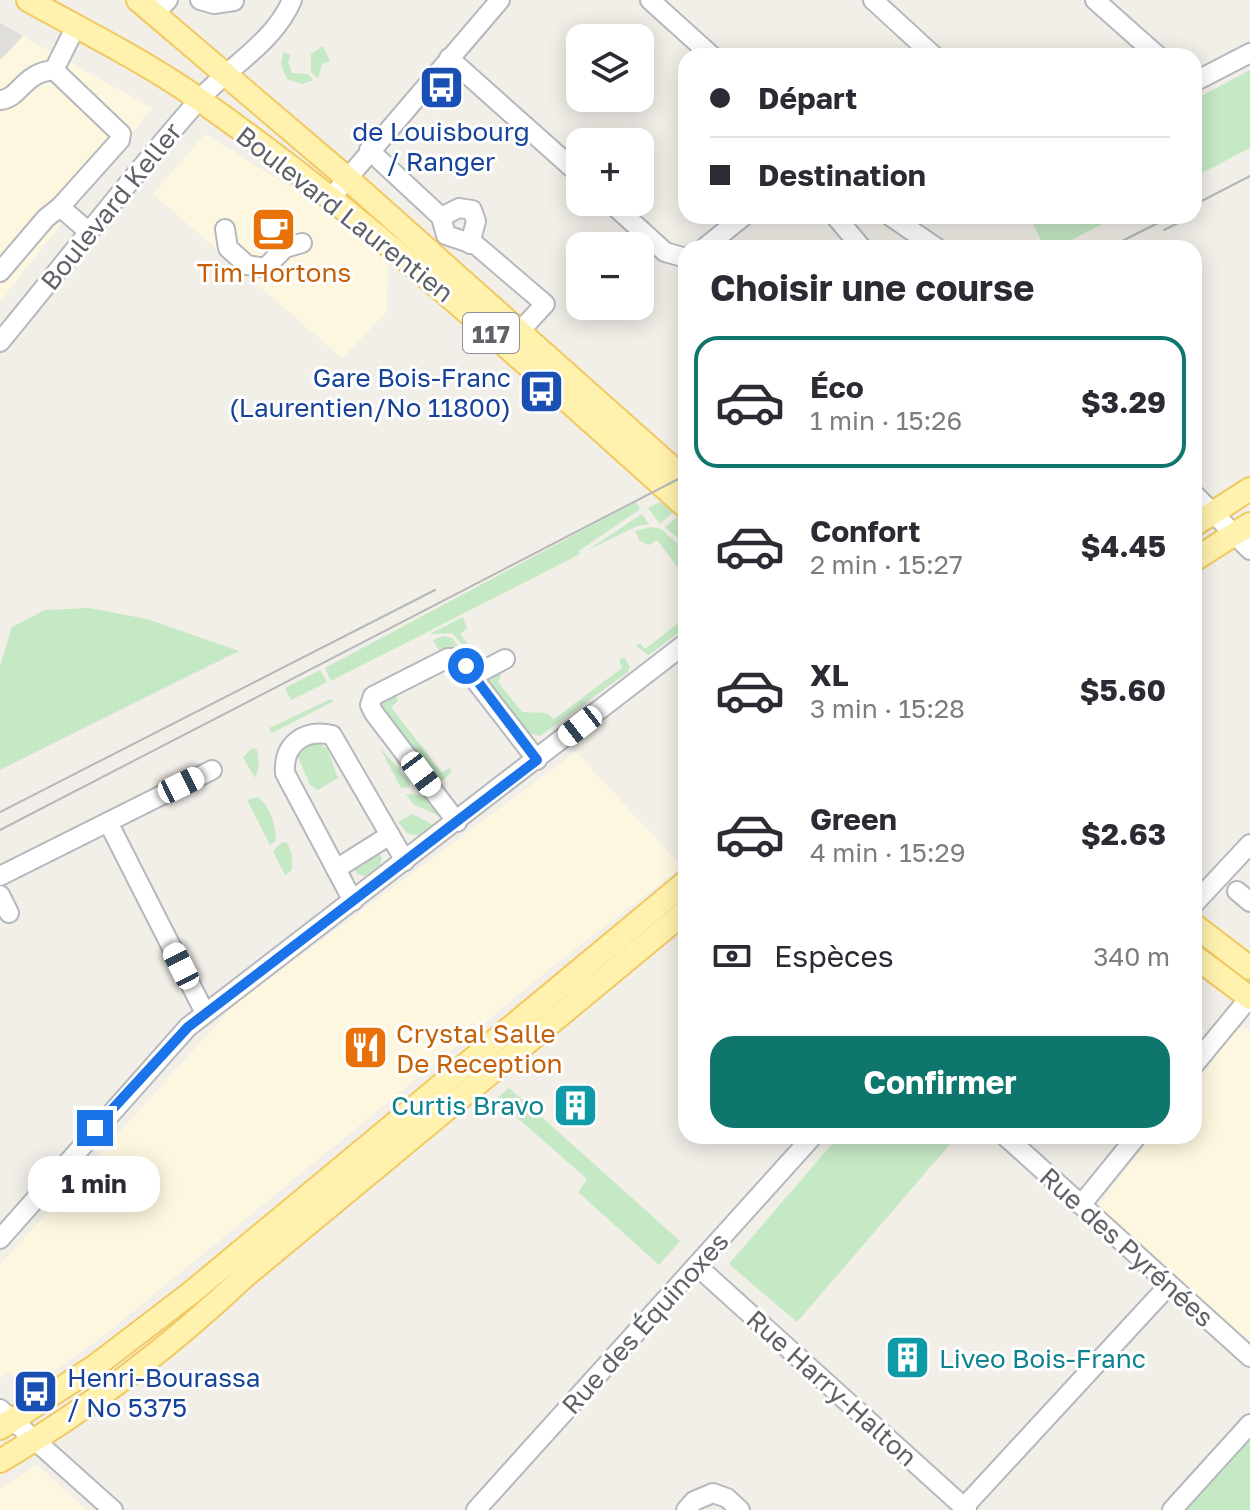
<!DOCTYPE html>
<html lang="fr">
<meta charset="utf-8">
<style>
body{margin:0;font-family:"Golos Text",sans-serif;background:#f2f2f3;color:#2b2b33;height:100vh;display:flex;flex-direction:column;font-size:30px;white-space:nowrap}
*{box-sizing:border-box;margin:0}
p{font-size:26px;color:#7c7c81}
.icon{flex:none;width:44px;height:44px;fill:none;stroke:currentColor;stroke-width:2;stroke-linecap:round;stroke-linejoin:round}
.map{position:relative;flex:1;overflow:hidden}
.panel{position:absolute;left:678px;top:240px;width:524px;height:904px;display:flex;flex-direction:column;background:#fff;border-radius:24px;box-shadow:0 4px 20px #0003}
.panel>*{flex:none}
.guide{position:absolute;left:678px;top:48px;width:524px;height:176px;border-radius:24px;box-shadow:0 4px 20px #0003;display:grid;align-content:center;height:176px;padding:0 32px;background:#fff}
.tools{position:absolute;left:566px;top:24px;display:grid;gap:16px}
.tools a{display:grid;place-items:center;width:88px;height:88px;border-radius:16px;background:#fff;box-shadow:0 4px 20px #0003;font-size:40px}
.end{position:absolute;width:36px;height:36px;margin:-18px;border:10px solid #1a73e8;background:#fff;box-shadow:0 0 0 4px #fff}
.from{border-radius:50%}
.bubble{position:absolute;height:56px;border-radius:24px;background:#fff;box-shadow:0 4px 20px #0003;font-size:26px;font-weight:700;line-height:56px;text-align:center}
.car{position:absolute;width:24px;height:48px;margin:-24px -12px;border-radius:10px;box-shadow:0 0 6px 2px #0007;background:linear-gradient(#fff 24%,#345 0 40%,#fff 0 76%,#345 0 86%,#fff 0)}
.guide b{display:flex;align-items:center;gap:28px;height:76px;font-size:30px}
.guide b+b{border-top:2px solid #e1e1e2}
.guide i{width:20px;height:20px;background:#2b2b33}
ul{padding:0;list-style:none}
li{display:flex;align-items:center;gap:24px;height:132px;margin:0 16px 12px;padding:0 16px;border:4px solid transparent;border-radius:24px}
li div{flex:1}
li b{display:block;font-size:30px}
li em{font-style:normal;font-weight:700}
li.active{border-color:#0f766e}
li>.icon{width:72px;height:72px;stroke-width:1.5}
h2{padding:0 32px;font-size:36px;line-height:96px}
.pay{display:flex;align-items:center;gap:20px;height:88px;padding:0 32px;font-size:30px}
.pay p{margin-inline-start:auto}
.primary-button{display:flex;gap:16px;margin-top:auto;padding:16px 32px}
.primary-button a{flex:1;height:92px;border-radius:24px;background:#0f766e;color:#fff;font-size:32px;font-weight:700;line-height:92px;text-align:center}
.map>svg:first-child{display:block}
</style>
<div class="map">
<svg width="1250" height="1510" viewBox="0 0 1250 1510">
<rect width="100%" height="100%" fill="#f1efe8"/>
<!-- commercial -->
<g fill="#fef7e0">
<path d="M23,36L152,108L0,302V60Z"/>
<path d="M205,134L319,205L388,258L387,312L342,358L153,194Z"/>
<path d="M576,752L682,867L562,959L102,1337L25,1391L9,1371L0,1378V1265L235,1004Z"/>
<path d="M1242,1027L1250,1030V1346L1097,1207L1151,1136H1194V1080L1227,1037Z"/>
<path d="M37,1465L87,1510H0V1488Z"/>
</g>
<!-- industrial -->
<path fill="#e0deda" d="M0,23L23,36L0,60Z"/>
<!-- green -->
<g fill="#c5e8c5">
<path d="M323,46L330,61L322,64L318,79L311,72V54Z"/>
<path d="M283,52L291,55L288,62L292,73L308,74L313,80L302,84L287,79L281,65Z"/>
<path d="M1250,70V148L1194,177V100Z"/>
<path d="M1029,216H1118L1056,248H1045Z"/>
<path d="M636,502L640,509L579,551L580,554L331,681L325,668Z"/>
<path d="M660,502L673,512L660,524L648,508Z"/>
<path d="M642,514L649,524L637,526L586,551Z"/>
<path d="M677,517L686,525V546L665,527Z"/>
<path d="M651,527L661,529L686,551V578L657,540L649,545L640,541L635,531Z"/>
<path d="M89,608L147,619L239,651L0,770V666L12,627L45,610Z"/>
<path d="M463,617L467,628L460,634L476,655L482,652L479,657L472,656L452,633L430,634Z"/>
<path d="M686,617V627L649,655L636,646L640,643L645,649Z"/>
<path d="M443,636L452,638L462,651L451,649L440,652L433,640Z"/>
<path d="M624,657L630,667L628,672L540,736L525,732L486,679L497,670L501,676L498,682L522,712L547,713L554,719L622,668L619,660Z"/>
<path d="M320,670L327,682L291,700L285,688Z"/>
<path d="M396,696L398,701L391,707L442,773L449,768L452,772L439,783L379,705Z"/>
<path d="M331,699L334,701L272,733L269,728Z"/>
<path d="M317,742L327,749L338,778L318,790L310,785L297,755L300,748Z"/>
<path d="M252,748L257,750L259,767L255,778L243,757Z"/>
<path d="M380,748L410,782V787L401,788Z"/>
<path d="M406,794L428,795L442,817L413,804Z"/>
<path d="M258,797C270,806 276,826 276,841L270,845L247,800Z"/>
<path d="M412,814L434,825L419,835L408,834L398,822Z"/>
<path d="M282,842L287,843L292,854V870L285,875L273,851Z"/>
<path d="M377,852L382,858L380,865L365,876L357,874L353,866Z"/>
<path d="M509,1088L680,1241L659,1265L578,1192L587,1179L496,1099Z"/>
<path d="M839,1136H957L797,1322L729,1264Z"/>
<path d="M1250,1438V1510H1184Z"/>
</g>
<g fill="none" stroke-linecap="round" stroke-linejoin="round">
<defs>
<g id="minor">
<path d="M200,0L214,4L234,1"/>
<path d="M650,0L712,56"/>
<path d="M873,0L934,56"/>
<path d="M1095,0L1158,56"/>
<path d="M154,14L168,0"/>
<path d="M76,26L54,70L121,134L120,140L60,207L89,232"/>
<path d="M449,58L580,175"/>
<path d="M1194,82L1250,53"/>
<path d="M0,100C21,98 22,73 54,70"/>
<path d="M369,150L441,217L446,235L476,245L545,304L520,331"/>
<path d="M330,199L500,0"/>
<path d="M610,202L665,252L686,258"/>
<path d="M835,216L862,248"/>
<path d="M890,216L937,248"/>
<path d="M441,217L459,208L472,210L476,221L470,244"/>
<path d="M225,229L228,248L247,265L265,268L285,248L302,243"/>
<path d="M704,248L744,216"/>
<path d="M0,272L46,218L60,207"/>
<path d="M0,342C66,262 129,179 198,101C228,67 274,43 292,0"/>
<path d="M1194,494L1250,550"/>
<path d="M473,676L505,659"/>
<path d="M108,822L205,1013"/>
<path d="M457,822L374,713L370,705L373,696L448,658H458L537,760"/>
<path d="M336,869L390,835"/>
<path d="M0,876L212,770"/>
<path d="M1237,891L1250,902"/>
<path d="M0,895L9,913"/>
<path d="M353,901L285,773C283,744 304,729 332,735L405,861"/>
<path d="M1194,904L1250,844"/>
<path d="M1194,1065L1250,997"/>
<path d="M1005,1136L1250,1357"/>
<path d="M1081,1205L1137,1136"/>
<path d="M0,1239L188,1027L686,643"/>
<path d="M697,1266L967,1510"/>
<path d="M0,1409L113,1510"/>
<path d="M964,1507L1169,1285"/>
<path d="M476,1510L813,1136"/>
<path d="M686,1510L694,1501L713,1493L727,1498L740,1510"/>
<path d="M1172,1510L1250,1424"/>
</g>
<g id="major">
<path d="M28,0C86,32 146,62 200,100C373,222 529,366 686,507"/>
<path d="M138,0L347,178L686,480"/>
<path d="M1194,525L1250,489"/>
<path d="M1194,560L1250,524"/>
<path d="M1194,925L1250,968"/>
<path d="M1194,956L1250,998"/>
<path d="M0,1428L94,1367L192,1292L686,882"/>
<path d="M0,1461C90,1408 170,1347 245,1276L686,911"/>
</g>
</defs>
<!-- minor casing -->
<use href="#minor" stroke="#b5b8bc" stroke-width="22"/>
<!-- major casing -->
<use href="#major" stroke="#f2c960" stroke-width="26"/>
<!-- minor -->
<use href="#minor" stroke="#fff" stroke-width="18"/>
<!-- major -->
<use href="#major" stroke="#fff2af" stroke-width="22"/>
<!-- tram -->
<g stroke="#b6b7b8" stroke-width="2">
<path d="M1194,205L1250,176"/>
<path d="M1164,230L1192,216"/>
<path d="M1108,248L1172,216"/>
<path d="M0,812L435,590"/>
<path d="M0,830L686,475"/>
</g>
</g>
<g fill="none" stroke-linecap="round" stroke-linejoin="round">
<!-- route -->
<path stroke="#1a73e8" stroke-width="10" d="M95,1128L188,1027L537,760L466,666"/>
</g>
<!-- icons -->
<defs>
<symbol id="bus-square" viewBox="-11 -11 22 22"><rect x="-9" y="-9" width="18" height="18" rx="4" fill="#1a4fb4" stroke="#fff"/><path d="M-5-6H5V4H4V6H2V4H-2V6H-4V4H-5ZM-3.5-4V0h7V-4ZM-3.5 1.2v1.5H-2V1.2ZM2 1.2v1.5H3.5V1.2Z" fill="#fff"/></symbol>
<symbol id="cafe-square" viewBox="-11 -11 22 22"><rect x="-9" y="-9" width="18" height="18" rx="4" fill="#e8710a" stroke="#fff"/><path d="M-5.5-4.5H6V0H3Q3 3.5 0 3.5H-2.5Q-5.5 3.5-5.5 0ZM3-3.2v2h1.7v-2ZM-6 4.5H4V6H-6Z" fill="#fff"/></symbol>
<symbol id="restaurant-square" viewBox="-11 -11 22 22"><rect x="-9" y="-9" width="18" height="18" rx="4" fill="#e8710a" stroke="#fff"/><path d="M-5-6h1v4h1v-4h1v4h1v-4h1v5L-1.5 .5V6h-2V.5L-5-1ZM5-6V6H3V1.5H1.5Q1.5-4 5-6Z" fill="#fff"/></symbol>
<symbol id="building-square" viewBox="-11 -11 22 22"><rect x="-9" y="-9" width="18" height="18" rx="4" fill="#0f9aa8" stroke="#fff"/><path d="M-4-6H4V6H1V3H-1V6H-4ZM-2.5-4.3h1.7v1.8h-1.7ZM.8-4.3h1.7v1.8H.8ZM-2.5-1h1.7V.8h-1.7ZM.8-1h1.7V.8H.8Z" fill="#fff"/></symbol>
</defs>
<g fill-rule="evenodd">
<use href="#bus-square" x="416" y="62" width="51" height="51"/>
<use href="#cafe-square" x="248" y="204" width="51" height="51"/>
<use href="#bus-square" x="516" y="366" width="51" height="51"/>
<use href="#restaurant-square" x="340" y="1022" width="51" height="51"/>
<use href="#building-square" x="550" y="1080" width="51" height="51"/>
<use href="#building-square" x="882" y="1332" width="51" height="51"/>
<use href="#bus-square" x="10" y="1366" width="51" height="51"/>
</g>
<g text-anchor="middle" dominant-baseline="central" stroke-width="6" stroke-linejoin="round" paint-order="stroke">
<!-- shield labels -->
<rect fill="#fff" stroke="#8f9295" stroke-width="2" x="463" y="313" width="56" height="40" rx="6"/>
<g font-size="24" font-weight="bold" fill="#5f6368">
<text x="491" y="333">117</text>
</g>
<!-- transit labels -->
<g font-size="26" fill="#164399" stroke="#fff">
<text x="441" y="131">de Louisbourg<tspan x="441" dy="30">/ Ranger</tspan></text>
<text x="511" y="377" text-anchor="end">Gare Bois-Franc<tspan x="511" dy="30">(Laurentien/No 11800)</tspan></text>
<text x="67" y="1377" text-anchor="start">Henri-Bourassa<tspan x="67" dy="30">/ No 5375</tspan></text>
</g>
<!-- street labels -->
<g font-size="26" fill="#5f6368" stroke="#fff">
<text transform="translate(111 206) rotate(-51)">Boulevard Keller</text>
<text transform="translate(345 214) rotate(38)">Boulevard Laurentien</text>
<text transform="translate(1127 1247) rotate(42)">Rue des Pyrénées</text>
<text transform="translate(645 1323) rotate(-48)">Rue des Équinoxes</text>
<text transform="translate(832 1388) rotate(42)">Rue Harry-Halton</text>
</g>
<!-- food labels -->
<g font-size="26" fill="#c56008" stroke="#fff">
<text x="274" y="272">Tim Hortons</text>
<text x="396" y="1033" text-anchor="start">Crystal Salle<tspan x="396" dy="30">De Reception</tspan></text>
</g>
<!-- culture labels -->
<g font-size="26" fill="#0d838f" stroke="#fff" text-anchor="end">
<text x="544" y="1105">Curtis Bravo</text>
<text x="939" y="1358" text-anchor="start">Liveo Bois-Franc</text>
</g>
</g>
</svg>
<div class="tools">
<a><svg class="icon" aria-label="layers" viewBox="0 0 24 24"><path d="M12 4l9 5-9 5-9-5zM3 14l9 5 9-5"/></svg></a>
<a>+</a>
<a>−</a>
</div>
<i class="end from" style="left:466px;top:666px"></i>
<i class="end" style="left:95px;top:1128px"></i>
<div class="bubble" style="left:28px;top:1156px;width:132px">1 min</div>
<i class="car" style="left:580px;top:726px;rotate:232deg"></i>
<i class="car" style="left:421px;top:774px;rotate:143deg"></i>
<i class="car" style="left:181px;top:785px;rotate:64deg"></i>
<i class="car" style="left:181px;top:966px;rotate:333deg"></i>
<div class="guide">
<b><i class="from"></i>Départ</b>
<b><i></i>Destination</b>
</div>
<section class="panel">
<h2>Choisir une course</h2>
<ul>
<li class="active"><svg class="icon" aria-label="car" viewBox="0 0 24 24"><path d="M5 17H2v-5l4-1 3-4h7l3 4 3 1v5h-3M9 17h6M6 11h13"/><circle cx="7" cy="17" r="2"/><circle cx="17" cy="17" r="2"/></svg><div><b>Éco</b><p>1 min · 15:26</p></div><em>$3.29</em></li>
<li><svg class="icon" aria-label="car" viewBox="0 0 24 24"><path d="M5 17H2v-5l4-1 3-4h7l3 4 3 1v5h-3M9 17h6M6 11h13"/><circle cx="7" cy="17" r="2"/><circle cx="17" cy="17" r="2"/></svg><div><b>Confort</b><p>2 min · 15:27</p></div><em>$4.45</em></li>
<li><svg class="icon" aria-label="car" viewBox="0 0 24 24"><path d="M5 17H2v-5l4-1 3-4h7l3 4 3 1v5h-3M9 17h6M6 11h13"/><circle cx="7" cy="17" r="2"/><circle cx="17" cy="17" r="2"/></svg><div><b>XL</b><p>3 min · 15:28</p></div><em>$5.60</em></li>
<li><svg class="icon" aria-label="car" viewBox="0 0 24 24"><path d="M5 17H2v-5l4-1 3-4h7l3 4 3 1v5h-3M9 17h6M6 11h13"/><circle cx="7" cy="17" r="2"/><circle cx="17" cy="17" r="2"/></svg><div><b>Green</b><p>4 min · 15:29</p></div><em>$2.63</em></li>
</ul>
<div class="pay"><svg class="icon" aria-label="cash" viewBox="0 0 24 24"><path d="M3 7h18v10H3z"/><circle cx="12" cy="12" r="2"/></svg>Espèces<p>340 m</p></div>
<div class="primary-button"><a>Confirmer</a></div>
</section>
</div>
